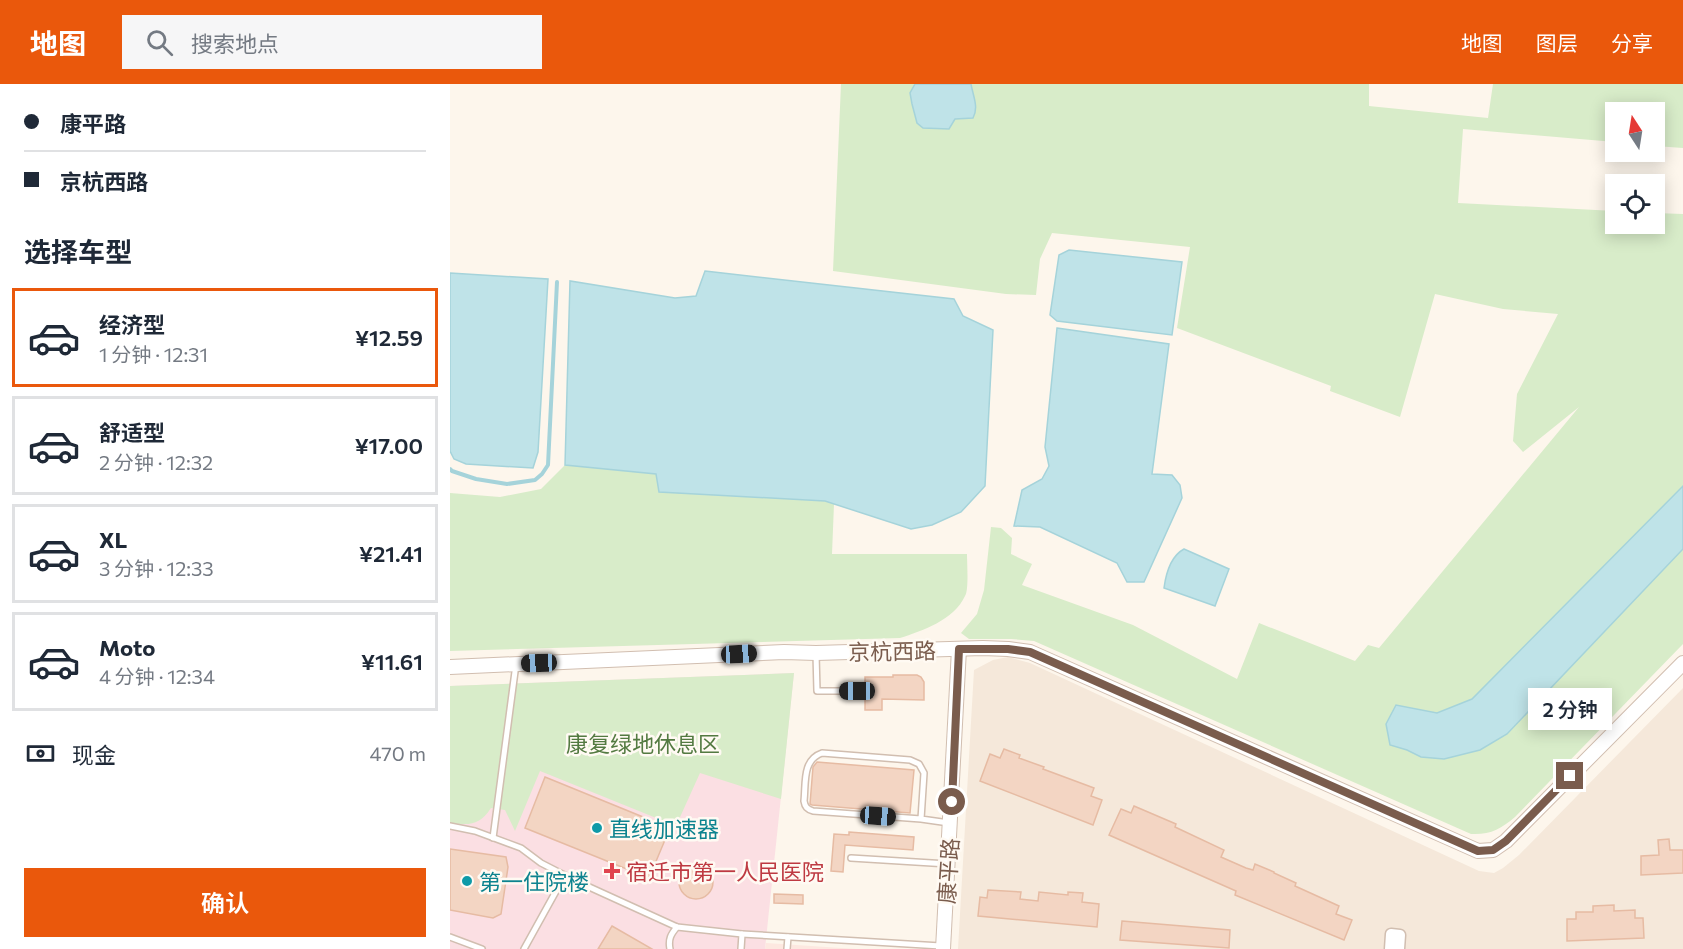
<!DOCTYPE html>
<html lang="zh">
<meta charset="utf-8">
<style>
body{margin:0;font-family:Commissioner,"Noto Sans SC",sans-serif;background:#f6f6f7;color:#1f2937;height:100vh;display:flex;flex-direction:column;font-size:22px;white-space:nowrap}
*{box-sizing:border-box;margin:0}
p{font-size:20px;color:#747a83}
.icon{flex:none;width:33px;height:33px;fill:none;stroke:currentColor;stroke-width:2;stroke-linecap:round;stroke-linejoin:round}
.map{position:relative;flex:1;overflow:hidden}
.panel{display:flex;flex-direction:column;background:#fff;width:450px}
.panel>*{flex:none}
.top-card{display:grid;align-content:center;height:132px;padding:0 24px;background:#fff}
.needle{width:39px;rotate:348deg}
.fabs{position:absolute;left:1155px;top:18px;display:grid;gap:12px}
.fabs a{display:grid;place-items:center;width:60px;height:60px;border-radius:0px;background:#fff;box-shadow:0 3px 15px #0003;font-size:30px}
.end{position:absolute;width:27px;height:27px;margin:-14px;border:8px solid #7a5c4d;background:#fff;box-shadow:0 0 0 3px #fff}
.from{border-radius:50%}
.bubble{position:absolute;height:42px;border-radius:0px;background:#fff;box-shadow:0 3px 15px #0003;font-size:20px;font-weight:600;line-height:42px;text-align:center}
.car{position:absolute;width:18px;height:36px;margin:-18px -9px;border-radius:8px;box-shadow:0 0 4px 2px #0007;background:linear-gradient(#222 24%,#8ab4d8 0 40%,#222 0 76%,#8ab4d8 0 86%,#222 0)}
.top-card b{display:flex;align-items:center;gap:21px;height:57px;font-size:22px}
.top-card b+b{border-top:2px solid #e0e1e3}
.top-card i{width:15px;height:15px;background:#1f2937}
ul{padding:0;list-style:none}
li{display:flex;align-items:center;gap:18px;height:99px;margin:0 12px 9px;padding:0 12px;border:3px solid #e0e1e3;border-radius:0px}
li div{flex:1}
li b{display:block;font-size:22px}
li em{font-style:normal;font-weight:600}
li.current{border-color:#ea580c}
li>.icon{width:54px;height:54px;stroke-width:1.5}
h2{padding:0 24px;font-size:27px;line-height:72px}
.pay{display:flex;align-items:center;gap:15px;height:66px;padding:0 24px;font-size:22px}
.pay p{margin-inline-start:auto}
.primary-button{display:flex;gap:12px;margin-top:auto;padding:12px 24px}
.primary-button a{flex:1;height:69px;border-radius:0px;background:#ea580c;color:#fff;font-size:24px;font-weight:600;line-height:69px;text-align:center}
header{display:flex;align-items:center;gap:36px;box-sizing:border-box;height:84px;padding:0 30px;background:#ea580c;color:#fff}
header strong{font-size:28px}
nav{display:flex;gap:33px;margin-inline-start:auto;font-size:21px}
.search{width:420px;height:54px;background:#f6f6f7;display:flex;align-items:center;gap:15px;box-sizing:border-box;padding:0 21px;border-radius:0px;color:#747a83;font-size:22px}
main{display:flex;flex:1;min-height:0}
.map>svg:first-child{display:block}
</style>
<header>
<strong>地图</strong>
<div class="search"><svg class="icon" aria-label="search" viewBox="0 0 24 24"><circle cx="10" cy="10" r="6"/><path d="M15 15l6 6"/></svg>搜索地点</div>
<nav><a>地图</a><a>图层</a><a>分享</a></nav>
</header>
<main>
<section class="panel">
<div class="top-card">
<b><i class="from"></i>康平路</b>
<b><i></i>京杭西路</b>
</div>
<h2>选择车型</h2>
<ul>
<li class="current"><svg class="icon" aria-label="car" viewBox="0 0 24 24"><path d="M5 17H2v-5l4-1 3-4h7l3 4 3 1v5h-3M9 17h6M6 11h13"/><circle cx="7" cy="17" r="2"/><circle cx="17" cy="17" r="2"/></svg><div><b>经济型</b><p>1 分钟 · 12:31</p></div><em>¥12.59</em></li>
<li><svg class="icon" aria-label="car" viewBox="0 0 24 24"><path d="M5 17H2v-5l4-1 3-4h7l3 4 3 1v5h-3M9 17h6M6 11h13"/><circle cx="7" cy="17" r="2"/><circle cx="17" cy="17" r="2"/></svg><div><b>舒适型</b><p>2 分钟 · 12:32</p></div><em>¥17.00</em></li>
<li><svg class="icon" aria-label="car" viewBox="0 0 24 24"><path d="M5 17H2v-5l4-1 3-4h7l3 4 3 1v5h-3M9 17h6M6 11h13"/><circle cx="7" cy="17" r="2"/><circle cx="17" cy="17" r="2"/></svg><div><b>XL</b><p>3 分钟 · 12:33</p></div><em>¥21.41</em></li>
<li><svg class="icon" aria-label="car" viewBox="0 0 24 24"><path d="M5 17H2v-5l4-1 3-4h7l3 4 3 1v5h-3M9 17h6M6 11h13"/><circle cx="7" cy="17" r="2"/><circle cx="17" cy="17" r="2"/></svg><div><b>Moto</b><p>4 分钟 · 12:34</p></div><em>¥11.61</em></li>
</ul>
<div class="pay"><svg class="icon" aria-label="cash" viewBox="0 0 24 24"><path d="M3 7h18v10H3z"/><circle cx="12" cy="12" r="2"/></svg>现金<p>470 m</p></div>
<div class="primary-button"><a>确认</a></div>
</section>
<div class="map">
<svg width="1233" height="865" viewBox="0 0 1233 865">
<rect width="100%" height="100%" fill="#fdf6ec"/>
<!-- residential -->
<path fill="#f5e8da" d="M558,573L580,579L1029,787L1044,789L1053,784L1069,771L1233,604V865H508L524,586L543,576Z"/>
<!-- commercial -->
<path fill="#fde8e0" d="M316,859L406,865H315Z"/>
<!-- medical -->
<path fill="#fbdfe3" d="M344,589L315,865H0V602Z"/>
<!-- green -->
<g fill="#d8ecc9">
<path d="M391,0H919V22L1038,34L1043,0H1233V64L1205,62L1204,28H1166L1165,58L1013,45L1008,119L1165,127L1166,140H1204L1205,129L1233,130V560L1065,733C1051,745 1040,751 1021,750L584,557L561,555H519L511,549L527,530L534,506L541,443L551,444L562,454L561,470L582,480L572,501L683,541L787,595L809,539L905,577L918,561L929,564L1129,323L1073,368L1063,357L1067,310L1108,230L1053,225L985,210L950,333L880,307L881,302L727,244L740,163L602,149L590,175L586,211L556,210L383,187Z"/>
<path d="M115,381L206,390L209,408L375,417L384,420L382,470H517C517,479 519,506 515,512C504,536 472,547 450,554L0,567V409L50,413L91,405Z"/>
<path d="M344,589L331,715L250,689L226,742L90,687L65,747L55,726L41,724C29,742 20,741 0,739V602Z"/>
</g>
<!-- water -->
<g fill="#bfe3e8" stroke="#a5d3da" stroke-width="1.5">
<path d="M465,0H521C523,12 529,23 523,34L505,35L499,45L473,44L467,39L462,20L460,9Z"/>
<path d="M619,166L732,178L722,251L607,237L600,231L609,171Z"/>
<path d="M255,187L504,215L513,232L543,246L535,402L511,428L482,441L461,445L375,417L209,408L206,390L115,381L120,197L225,214L246,212Z"/>
<path d="M0,189L98,195L88,368L83,384L16,380L4,375L0,367Z"/>
<path d="M607,244L719,260L702,390L722,391L730,401L732,414L694,498H677L667,479L590,443L564,442L572,406L592,395L599,382L595,363Z"/>
<path d="M1233,402V465L1057,650L1030,666L994,675L971,673L957,666L940,661L936,640L946,621L987,629L1022,615Z"/>
<path d="M734,465L779,485L765,522L714,504C716,489 721,472 734,465Z"/>
</g>
<g fill="none" stroke-linecap="round" stroke-linejoin="round">
<!-- stream -->
<path stroke="#a5d3da" stroke-width="4" d="M0,385L2,387L26,395L57,400L85,396L92,390L98,381L107,198"/>
</g>
<!-- building -->
<g fill="#f3d5c3" stroke="#e6bba3" stroke-width="1.5">
<path d="M443,591H467L471,593L474,598V616L432,615V626H415V593H443Z"/>
<path d="M554,665L570,671L569,674L594,683L593,685L644,704L641,712L652,716L643,741L530,697L540,670L550,674Z"/>
<path d="M367,678L464,686L460,729L362,721L360,720L363,683Z"/>
<path d="M95,693L220,744L199,794L75,744Z"/>
<path d="M684,722L726,740L725,743L774,766L771,773L796,784L803,786L805,780L824,788V789L846,799L845,802L889,822L886,830L902,836L894,856L785,811L786,807L659,751L671,725L681,729Z"/>
<path d="M399,748L464,753L463,766L395,761L393,788L381,787L384,750L399,751Z"/>
<path d="M1219,755L1220,766H1233V789L1191,791V772L1209,771L1208,756Z"/>
<path d="M0,765L56,773L58,783L51,830L43,834L0,826Z"/>
<circle cx="246" cy="798" r="17"/>
<path d="M538,806L571,808L570,815L588,817L589,808L618,811V808L633,809L632,818L649,820L647,843L528,832L530,813L537,814Z"/>
<path d="M324,810L353,811V820L324,819Z"/>
<path d="M1164,821V827L1185,826V834H1193L1194,854L1117,857V835H1126V828H1143V822Z"/>
<path d="M672,837L780,846L779,864L670,856Z"/>
<path d="M162,842L202,865H148Z"/>
</g>
<g fill="none" stroke-linecap="round" stroke-linejoin="round">
<defs>
<g id="service">
<path d="M366,570L367,607H407"/>
<path d="M471,735L363,727C357,725 355,723 354,717C356,699 352,676 372,669L460,676L469,680L474,689L471,735L499,739"/>
<path d="M0,742L25,747L71,764L91,779L126,797L227,843L292,850L291,865"/>
<path d="M43,754L66,580"/>
<path d="M401,774L498,780"/>
<path d="M292,850L491,862"/>
<path d="M0,853L32,865"/>
<path d="M74,865L115,791"/>
<path d="M220,865C218,855 221,850 227,843"/>
<path d="M337,865L338,853"/>
</g>
<path id="minor" d="M940,865L941,850L950,851L949,865"/>
<g id="tertiary">
<path d="M0,583L334,568L366,569L533,564L558,565L580,568L1028,767L1043,766L1056,757L1233,579"/>
<path d="M493,865L509,565"/>
</g>
</defs>
<!-- service casing -->
<use href="#service" stroke="#d1beb0" stroke-width="8"/>
<!-- minor casing -->
<use href="#minor" stroke="#d1beb0" stroke-width="13"/>
<!-- tertiary casing -->
<use href="#tertiary" stroke="#d1beb0" stroke-width="16"/>
<!-- service -->
<use href="#service" stroke="#fff" stroke-width="5"/>
<!-- minor -->
<use href="#minor" stroke="#fff" stroke-width="10"/>
<!-- tertiary -->
<use href="#tertiary" stroke="#fff" stroke-width="14"/>
</g>
<g fill="none" stroke-linecap="round" stroke-linejoin="round">
<!-- route -->
<path stroke="#7a5c4d" stroke-width="8" d="M502,718L509,565H558L580,568L1028,767L1043,766L1056,757L1120,692"/>
</g>
<!-- markers -->
<g fill="#0f9aa8" stroke="#fffaf3" stroke-width="2">
<circle cx="147" cy="744" r="6"/>
<circle cx="17" cy="797" r="6"/>
</g>
<path fill="#e0444e" stroke="#fffaf3" stroke-width="2" d="M159 778h6v6h6v6h-6v6h-6v-6h-6v-6h6z"/>
<g text-anchor="middle" dominant-baseline="central" stroke-width="5" stroke-linejoin="round" paint-order="stroke">
<!-- street labels -->
<g font-size="22" fill="#7a5c4d" stroke="#fffaf3">
<text transform="translate(442 567) rotate(-1)">京杭西路</text>
<text transform="translate(498 787) rotate(-86)">康平路</text>
</g>
<!-- park labels -->
<g font-size="22" fill="#537a41" stroke="#fffaf3">
<text x="193" y="659">康复绿地休息区</text>
</g>
<!-- culture labels -->
<g font-size="22" fill="#0d838f" stroke="#fffaf3" text-anchor="start">
<text x="159" y="744">直线加速器</text>
<text x="29" y="797">第一住院楼</text>
</g>
<!-- health labels -->
<g font-size="22" fill="#be3a42" stroke="#fffaf3" text-anchor="start">
<text x="176" y="787">宿迁市第一人民医院</text>
</g>
</g>
</svg>
<div class="fabs">
<a><svg class="needle" viewBox="-14 -14 28 28"><path d="M0-13l5 13h-10z" fill="#e53935"/><path d="M0 13l5-13h-10z" fill="#747a83"/></svg></a>
<a><svg class="icon" aria-label="locate" viewBox="0 0 24 24"><circle cx="12" cy="12" r="6"/><path d="M12 2v4M12 18v4M2 12h4M18 12h4"/></svg></a>
</div>
<i class="end from" style="left:502px;top:718px"></i>
<i class="end" style="left:1120px;top:692px"></i>
<div class="bubble" style="left:1078px;top:604px;width:84px">2 分钟</div>
<i class="car" style="left:289px;top:570px;rotate:87deg"></i>
<i class="car" style="left:89px;top:579px;rotate:268deg"></i>
<i class="car" style="left:407px;top:607px;rotate:270deg"></i>
<i class="car" style="left:428px;top:732px;rotate:94deg"></i>
</div>
</main>
